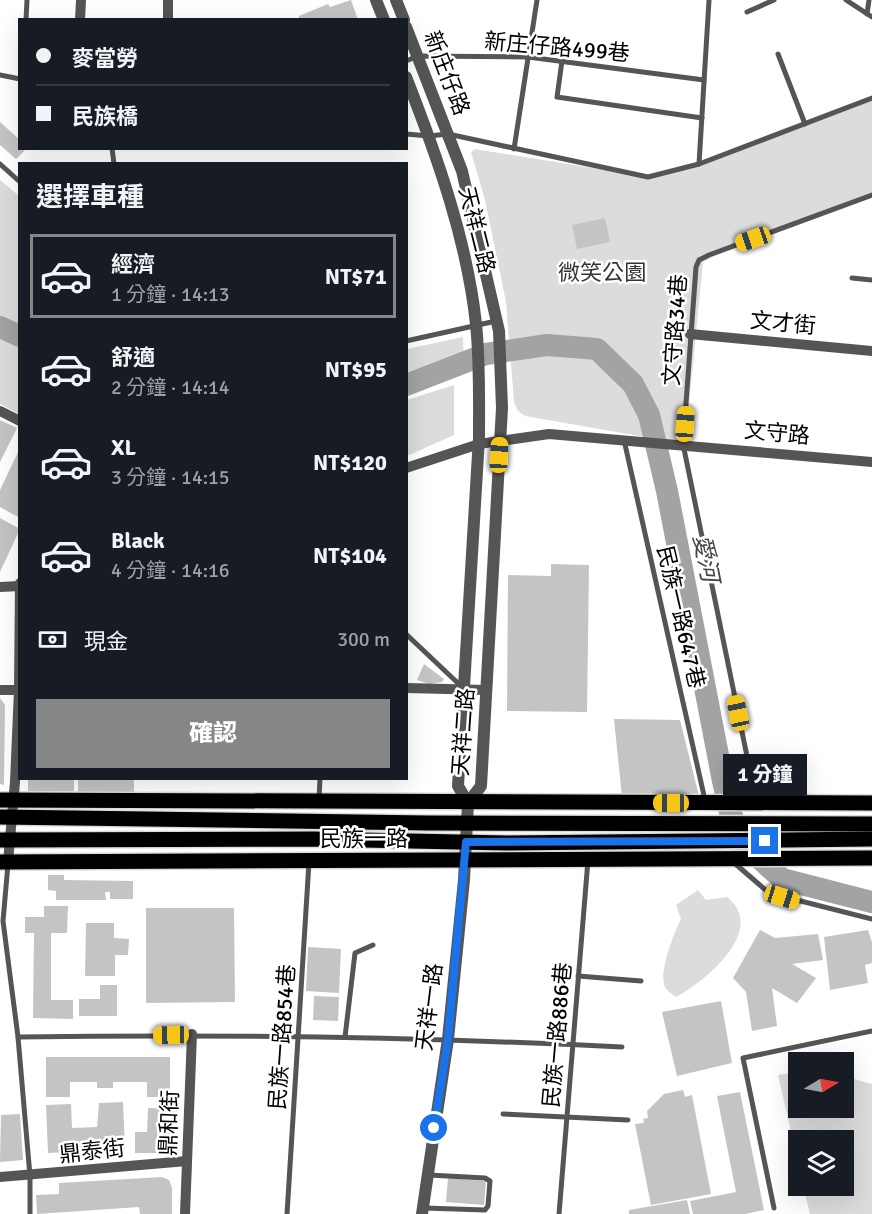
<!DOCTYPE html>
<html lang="zh-TW">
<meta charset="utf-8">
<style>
body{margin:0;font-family:Signika,"Noto Sans TC",sans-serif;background:#242831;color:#f1f3f6;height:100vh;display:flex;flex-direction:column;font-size:22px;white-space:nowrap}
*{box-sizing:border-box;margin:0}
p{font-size:20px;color:#9ea1a6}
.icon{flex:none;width:33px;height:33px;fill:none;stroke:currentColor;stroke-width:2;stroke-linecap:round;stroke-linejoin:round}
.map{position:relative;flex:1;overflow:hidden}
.drawer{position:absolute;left:18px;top:162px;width:390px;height:618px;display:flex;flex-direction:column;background:#171b24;border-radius:0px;box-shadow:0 6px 24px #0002}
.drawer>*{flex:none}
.top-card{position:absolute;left:18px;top:18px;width:390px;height:132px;border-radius:0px;box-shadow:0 6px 24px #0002;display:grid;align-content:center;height:132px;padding:0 18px;background:#171b24}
.needle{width:39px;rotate:80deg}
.tools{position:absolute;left:788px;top:1052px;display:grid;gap:12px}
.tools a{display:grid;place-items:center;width:66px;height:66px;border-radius:0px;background:#171b24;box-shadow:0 6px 24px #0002;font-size:30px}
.end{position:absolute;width:27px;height:27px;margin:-14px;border:8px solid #1a73e8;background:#fff;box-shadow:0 0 0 3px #fff}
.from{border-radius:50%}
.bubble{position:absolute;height:42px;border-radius:0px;background:#171b24;box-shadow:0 6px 24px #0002;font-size:20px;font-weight:800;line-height:42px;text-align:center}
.car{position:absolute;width:18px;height:36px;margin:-18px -9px;border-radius:8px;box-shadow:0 0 4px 2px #0007;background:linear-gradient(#f5c518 24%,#345 0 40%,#f5c518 0 76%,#345 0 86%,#f5c518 0)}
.top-card b{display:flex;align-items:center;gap:21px;height:57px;font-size:22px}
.top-card b+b{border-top:2px solid #363941}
.top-card i{width:15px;height:15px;background:#f1f3f6}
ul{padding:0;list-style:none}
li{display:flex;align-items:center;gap:18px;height:84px;margin:0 12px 9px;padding:0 6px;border:3px solid transparent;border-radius:0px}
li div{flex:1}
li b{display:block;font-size:22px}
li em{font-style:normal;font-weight:800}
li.current{border-color:#858687}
li>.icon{width:54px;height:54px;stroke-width:1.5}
h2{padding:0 18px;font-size:27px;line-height:72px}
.pay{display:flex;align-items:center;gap:15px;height:66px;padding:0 18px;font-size:22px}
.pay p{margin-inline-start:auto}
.cta{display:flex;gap:12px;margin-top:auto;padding:12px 18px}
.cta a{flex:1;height:69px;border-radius:0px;background:#858687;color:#fff;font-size:24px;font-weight:800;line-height:69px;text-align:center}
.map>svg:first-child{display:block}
</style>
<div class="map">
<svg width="872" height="1214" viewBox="0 0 872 1214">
<rect width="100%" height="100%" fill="#fff"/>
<!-- green -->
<g fill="#dcdcdc">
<path d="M872,98V195L716,255L703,262L685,444L525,416L518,411L514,402L506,302L485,200L471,152L475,149L648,177L669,173Z"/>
<path d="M0,180L19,196V330L0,320Z"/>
<path d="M0,335L19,344V414L0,404Z"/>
<path d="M463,337L464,363L458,362L407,376V349Z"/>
<path d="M454,385V435L407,456V400Z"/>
<path d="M698,890L706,900L727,897C768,930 706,981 676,997C671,993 665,990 664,984C660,969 674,933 681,919L676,905Z"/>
<path d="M796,1072L798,1107H843V1076L872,1084V1214H810L803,1185H843V1140H798V1162L778,1075Z"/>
</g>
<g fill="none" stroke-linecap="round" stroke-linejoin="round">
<!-- river -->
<g stroke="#a3a3a3" stroke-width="22">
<path d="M0,327L20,336"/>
<path d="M406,385L486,354L547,345L597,349L633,384L649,415L667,491L723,781L730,812L745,845L782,879L872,902"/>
</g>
</g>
<!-- building -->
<g fill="#c4c4c4">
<path d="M351,0L358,20H299V16L328,4L330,7Z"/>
<path d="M0,122L20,140V148H27L16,159L0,145Z"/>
<path d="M605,218L610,242L577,249L572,225Z"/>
<path d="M0,420L17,428L0,462Z"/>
<path d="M20,448V518L0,507V490Z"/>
<path d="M0,518L20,529L0,572Z"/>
<path d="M551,564L589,565L587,712L507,711L508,575L551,576Z"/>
<path d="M424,664L444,679L442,682L429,684L417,680Z"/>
<path d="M0,698L5,705L4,785L0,784Z"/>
<path d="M614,719L680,720L699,796L622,797Z"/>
<rect x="28" y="778" width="46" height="13"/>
<rect x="78" y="778" width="56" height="14"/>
<path d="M48,875H64V880L133,881V899H110V892H105L106,900H56V891L48,890Z"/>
<path d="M44,906H68L67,933H51V1000H73V1019L33,1018L34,933H25V917H44Z"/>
<path d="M146,908H234L235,1002L146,1003Z"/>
<path d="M86,923H114V938L129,939L128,955H115V976H85Z"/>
<path d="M760,930L775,938L818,934L823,960L792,964L816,978L797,1003L772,988L777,1026L752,1031L746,992L733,978Z"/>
<path d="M868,930L872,942V963L865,965L868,983L830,990L824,937Z"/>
<path d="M308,947L341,949L339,993L306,991Z"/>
<path d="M100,985H117V1016H79V999H100Z"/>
<path d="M314,996L339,997L338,1021L313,1020Z"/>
<path d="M721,1001L732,1063L677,1076L662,1012Z"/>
<path d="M46,1057H170V1097H147V1082H113V1088H97V1082H70V1097H46Z"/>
<path d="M683,1090L685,1097L692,1095L711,1194L651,1205L635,1124L644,1123L643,1119L648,1118L647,1111L664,1094Z"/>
<path d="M740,1092L764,1210L745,1214H693L690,1201L736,1192L717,1096Z"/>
<path d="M123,1102L125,1149L48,1153L46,1105L71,1104L72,1128L97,1127L99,1103Z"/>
<path d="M148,1108L177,1109L176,1142L169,1153H135V1132H147Z"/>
<path d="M20,1114L23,1160L0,1162L1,1115Z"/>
<path d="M162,1177L169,1180L172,1188V1214H140L139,1207L37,1214L36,1195L59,1194V1183Z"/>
<path d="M448,1178L486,1181L484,1205L446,1202Z"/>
<path d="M687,1200L690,1214H629V1210Z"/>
</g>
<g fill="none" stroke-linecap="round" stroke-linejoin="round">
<defs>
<g id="primary">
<path d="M0,800L872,803"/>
<path d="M0,817L428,823L872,824"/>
<path d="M0,840L314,839L507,843L872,839"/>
<path d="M0,862L872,858"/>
</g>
</defs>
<!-- primary casing -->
<use href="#primary" stroke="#dbdbdb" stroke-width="18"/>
<!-- service -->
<g stroke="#555" stroke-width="5">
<path d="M846,0L872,17"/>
<path d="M747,12L774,0"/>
<path d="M867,14L869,0"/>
<path d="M26,20L27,0"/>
<path d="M778,54L805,124"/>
<path d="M406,61L418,56L528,57L704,80"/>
<path d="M562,61L557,97L702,118"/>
<path d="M0,75L20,79"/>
<path d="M406,134L429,136L448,134L648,177L699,164L872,98"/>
<path d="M112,148L114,164"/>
<path d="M514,149L537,0"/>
<path d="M0,164L20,182"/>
<path d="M699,164L709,0"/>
<path d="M852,278L872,280"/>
<path d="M406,341L496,321"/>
<path d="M624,440L705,800"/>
<path d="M406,634L462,687"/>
<path d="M319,800L320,778"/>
<path d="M756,800L683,444L696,267L699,260L709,255L872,195"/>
<path d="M732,861L769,893L872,919"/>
<path d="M8,864L3,921L18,1037L30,1176V1214"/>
<path d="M578,976L641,981"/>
<path d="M18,1037C220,1034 421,1037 622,1047"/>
<path d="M345,1037L355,953L373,945"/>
<path d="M503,1114L628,1120"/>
<path d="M424,1208L485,1210L488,1206L490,1181L485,1178L429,1175"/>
<path d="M774,1208L743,1058L872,1031"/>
<path d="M287,1214L309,862"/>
<path d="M559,1214L588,860"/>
</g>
<!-- minor -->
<g stroke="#555" stroke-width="10">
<path d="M80,20L81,0"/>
<path d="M168,20V0"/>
<path d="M690,334L872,351"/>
<path d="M0,411L20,421"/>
<path d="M406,468L479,444L549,434L872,462"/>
<path d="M0,587L20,586"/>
<path d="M406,688L487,690"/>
<path d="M0,690H20"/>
<path d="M8,862L15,782L19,690L20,583"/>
<path d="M0,1177L187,1161"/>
<path d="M185,1214L192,1034"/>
</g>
<!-- tertiary -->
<g stroke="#555" stroke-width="12">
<path d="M376,0L384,20"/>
<path d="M396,0L404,20"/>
<path d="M406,27L462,171L499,331L502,408L481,786L468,803"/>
<path d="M406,77C437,156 467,240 476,324C480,362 479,400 479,438L458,786L468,803"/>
<path d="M422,1214L448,1039L464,880L468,803"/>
</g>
<!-- primary -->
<use href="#primary" stroke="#000" stroke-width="15"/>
</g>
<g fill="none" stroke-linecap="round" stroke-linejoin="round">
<!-- route -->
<path stroke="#1a73e8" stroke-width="8" d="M434,1128L448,1039L466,842L765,841"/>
</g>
<g text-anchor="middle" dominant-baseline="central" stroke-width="5" stroke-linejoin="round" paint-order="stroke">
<!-- street labels -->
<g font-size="22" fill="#000" stroke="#fff">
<text transform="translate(557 47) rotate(5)">新庄仔路499巷</text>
<text transform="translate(447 73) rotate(69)">新庄仔路</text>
<text transform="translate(477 230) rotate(76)">天祥二路</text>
<text transform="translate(783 323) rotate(5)">文才街</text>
<text transform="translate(675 330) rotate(-86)">文守路34巷</text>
<text transform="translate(777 433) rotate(5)">文守路</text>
<text transform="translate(681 617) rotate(77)">民族一路647巷</text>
<text transform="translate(463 732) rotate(-86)">天祥二路</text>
<text x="364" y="838">民族一路</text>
<text transform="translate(429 1007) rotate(-83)">天祥一路</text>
<text transform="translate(557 1035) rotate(-85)">民族一路886巷</text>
<text transform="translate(282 1037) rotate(-86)">民族一路854巷</text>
<text transform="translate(169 1123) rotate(-88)">鼎和街</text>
<text transform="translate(92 1151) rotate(-6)">鼎泰街</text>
</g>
<!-- park labels -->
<g font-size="22" fill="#333" stroke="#fff">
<text x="602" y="272">微笑公園</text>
</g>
<!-- water labels -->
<g font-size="24" font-style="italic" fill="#444" stroke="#fff">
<text transform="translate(706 558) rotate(79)">愛河</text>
</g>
</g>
</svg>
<div class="tools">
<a><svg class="needle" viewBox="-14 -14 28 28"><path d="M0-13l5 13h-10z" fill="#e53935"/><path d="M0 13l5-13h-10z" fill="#9ea1a6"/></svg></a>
<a><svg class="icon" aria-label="layers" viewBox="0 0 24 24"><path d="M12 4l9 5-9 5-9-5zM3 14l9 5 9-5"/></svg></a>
</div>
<i class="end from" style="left:434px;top:1128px"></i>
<i class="end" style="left:765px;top:841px"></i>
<div class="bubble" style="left:723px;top:754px;width:84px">1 分鐘</div>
<i class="car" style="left:753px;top:239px;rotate:251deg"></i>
<i class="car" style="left:685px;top:424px;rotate:4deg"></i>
<i class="car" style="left:499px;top:455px;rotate:3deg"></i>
<i class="car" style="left:738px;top:713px;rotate:348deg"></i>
<i class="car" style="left:671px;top:803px;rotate:270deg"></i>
<i class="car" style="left:782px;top:897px;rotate:107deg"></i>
<i class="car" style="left:171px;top:1035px;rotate:269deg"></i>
<div class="top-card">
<b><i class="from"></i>麥當勞</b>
<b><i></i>民族橋</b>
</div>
<section class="drawer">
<h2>選擇車種</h2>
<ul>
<li class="current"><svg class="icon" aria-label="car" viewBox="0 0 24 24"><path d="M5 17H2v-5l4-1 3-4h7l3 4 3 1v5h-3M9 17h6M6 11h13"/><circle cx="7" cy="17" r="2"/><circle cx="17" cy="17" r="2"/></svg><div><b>經濟</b><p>1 分鐘 · 14:13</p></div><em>NT$71</em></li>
<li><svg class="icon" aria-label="car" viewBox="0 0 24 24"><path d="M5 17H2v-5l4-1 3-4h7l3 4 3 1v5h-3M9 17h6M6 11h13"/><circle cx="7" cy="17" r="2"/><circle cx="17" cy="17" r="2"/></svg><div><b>舒適</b><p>2 分鐘 · 14:14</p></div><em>NT$95</em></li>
<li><svg class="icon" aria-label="car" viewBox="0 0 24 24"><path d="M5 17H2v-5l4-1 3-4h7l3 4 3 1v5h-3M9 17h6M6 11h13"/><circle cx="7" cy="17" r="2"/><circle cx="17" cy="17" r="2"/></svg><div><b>XL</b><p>3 分鐘 · 14:15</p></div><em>NT$120</em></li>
<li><svg class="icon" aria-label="car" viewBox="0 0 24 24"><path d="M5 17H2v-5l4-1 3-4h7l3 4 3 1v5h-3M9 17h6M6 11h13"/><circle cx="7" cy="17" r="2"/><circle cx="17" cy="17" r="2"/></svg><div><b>Black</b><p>4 分鐘 · 14:16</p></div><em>NT$104</em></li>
</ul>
<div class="pay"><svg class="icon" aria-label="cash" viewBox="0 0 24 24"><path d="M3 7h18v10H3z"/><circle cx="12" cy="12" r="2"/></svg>現金<p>300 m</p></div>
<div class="cta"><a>確認</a></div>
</section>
</div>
